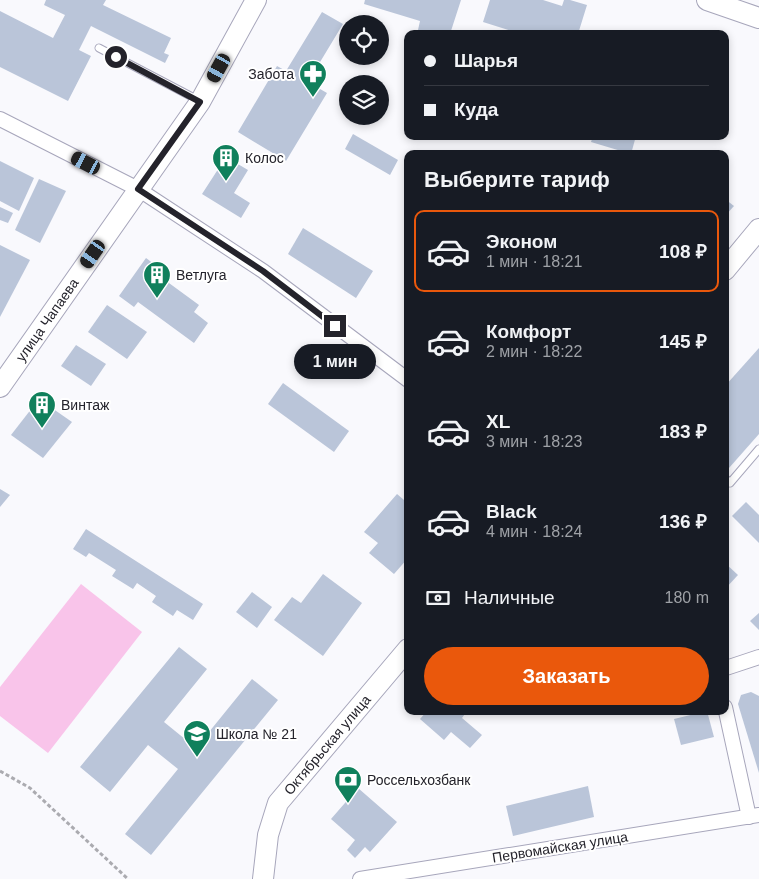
<!DOCTYPE html>
<html lang="ru">
<meta charset="utf-8">
<style>
body{margin:0;font-family:Arial,sans-serif;background:#242831;color:#f1f3f6;height:100vh;display:flex;flex-direction:column;font-size:19px;white-space:nowrap}
*{box-sizing:border-box;margin:0}
p{font-size:16px;color:#9ea1a6}
.icon{flex:none;width:28px;height:28px;fill:none;stroke:currentColor;stroke-width:2;stroke-linecap:round;stroke-linejoin:round}
.map{position:relative;flex:1;overflow:hidden}
.side{position:absolute;left:404px;top:150px;width:325px;height:565px;display:flex;flex-direction:column;background:#171b24;border-radius:10px;box-shadow:0 2px 8px #0003}
.side>*{flex:none}
.guide{position:absolute;left:404px;top:30px;width:325px;height:110px;border-radius:10px;box-shadow:0 2px 8px #0003;display:grid;align-content:center;height:110px;padding:0 20px;background:#171b24}
.controls{position:absolute;left:339px;top:15px;display:grid;gap:10px}
.controls a{display:grid;place-items:center;width:50px;height:50px;border-radius:50%;background:#171b24;box-shadow:0 2px 8px #0003;font-size:25px}
.end{position:absolute;width:22px;height:22px;margin:-11px;border:6px solid #24232b;background:#fff;box-shadow:0 0 0 2px #fff}
.from{border-radius:50%}
.bubble{position:absolute;height:35px;border-radius:18px;background:#171b24;box-shadow:0 2px 8px #0003;font-size:16px;font-weight:700;line-height:35px;text-align:center}
.car{position:absolute;width:15px;height:30px;margin:-15px -8px;border-radius:6px;box-shadow:0 0 4px 1px #0007;background:linear-gradient(#222 24%,#8ab4d8 0 40%,#222 0 76%,#8ab4d8 0 86%,#222 0)}
.guide b{display:flex;align-items:center;gap:18px;height:48px;font-size:19px}
.guide b+b{border-top:1px solid #363941}
.guide i{width:12px;height:12px;background:#f1f3f6}
ul{padding:0;list-style:none}
li{display:flex;align-items:center;gap:15px;height:82px;margin:0 10px 8px;padding:0 10px;border:2px solid transparent;border-radius:10px}
li div{flex:1}
li b{display:block;font-size:19px}
li em{font-style:normal;font-weight:700}
li.current{border-color:#ea580c}
li>.icon{width:45px;height:45px;stroke-width:1.5}
h2{padding:0 20px;font-size:22px;line-height:60px}
.pay{display:flex;align-items:center;gap:12px;height:55px;padding:0 20px;font-size:19px}
.pay p{margin-inline-start:auto}
.action{display:flex;gap:10px;margin-top:auto;padding:10px 20px}
.action a{flex:1;height:58px;border-radius:30px;background:#ea580c;color:#fff;font-size:20px;font-weight:700;line-height:58px;text-align:center}
.map>svg:first-child{display:block}
</style>
<div class="map">
<svg width="759" height="879" viewBox="0 0 759 879">
<rect width="100%" height="100%" fill="#f9f9fd"/>
<!-- green -->
<path fill="#f9c4ea" d="M81,584L142,632L48,753L0,716V687Z"/>
<!-- building -->
<g fill="#bac5d9">
<path d="M46,0H106L103,5L171,38L164,53L169,55L165,63L91,26L79,50L91,56L68,101L0,67V11L53,38L65,15L44,5Z"/>
<path d="M365,0H461L450,34H430L418,30L420,21L364,4Z"/>
<path d="M490,0H543L562,6L564,0H570L587,5L578,34H521L483,22Z"/>
<path d="M322,12L343,24L308,82L327,93L286,161L238,132L277,66L286,71Z"/>
<path d="M353,134L398,160L390,175L345,149Z"/>
<path d="M593,136H636L631,154L591,142Z"/>
<path d="M226,157L248,170L234,193L250,203L241,218L202,194Z"/>
<path d="M0,161L34,178L19,211L0,201Z"/>
<path d="M39,179L66,191L40,243L15,230Z"/>
<path d="M725,199L734,206L725,216Z"/>
<path d="M0,207L13,213L8,223L0,220Z"/>
<path d="M303,228L373,271L356,298L288,254Z"/>
<path d="M0,245L30,260L0,317Z"/>
<path d="M146,258L162,270L158,275L199,305L194,312L208,323L194,343L138,302L134,307L119,296Z"/>
<path d="M107,305L147,332L127,359L88,332Z"/>
<path d="M76,345L106,364L91,386L61,366Z"/>
<path d="M759,348V434L729,468L725,464V386Z"/>
<path d="M283,383L349,431L334,452L268,404Z"/>
<path d="M39,399L72,422L43,458L11,435Z"/>
<path d="M0,489L10,495L0,507Z"/>
<path d="M397,494L404,500L408,495V558L394,574L369,553L378,543L364,532Z"/>
<path d="M746,502L759,515V543L732,516Z"/>
<path d="M86,529L203,604L193,620L177,610L173,616L152,602L156,596L137,583L133,589L112,576L116,570L89,553L86,557L73,549Z"/>
<path d="M725,563L738,575L725,589Z"/>
<path d="M323,574L362,603L323,656L274,620L292,597L301,603Z"/>
<path d="M252,592L272,607L257,628L236,612Z"/>
<path d="M759,613V630L750,621Z"/>
<path d="M179,647L207,669L164,722L196,748L252,679L278,700L151,855L125,834L178,769L148,745L110,792L80,767Z"/>
<path d="M751,692L759,696V773L738,704L741,695Z"/>
<path d="M427,711H467L462,718L482,735L470,748L451,732L444,740L420,719Z"/>
<path d="M707,711L714,737L681,745L674,719Z"/>
<path d="M588,786L594,817L513,836L506,806Z"/>
<path d="M358,788L397,822L370,852L365,847L355,858L347,850L355,840L331,819Z"/>
</g>
<g fill="none" stroke-linecap="round" stroke-linejoin="round">
<defs>
<g id="lane">
<path d="M99,48L200,101"/>
<path d="M725,478L730,483L759,449"/>
</g>
<g id="street">
<path d="M0,119L138,189L263,271L408,380"/>
<path d="M726,668L759,657"/>
<path d="M725,707L749,817"/>
<path d="M360,879L759,815"/>
</g>
<g id="secondary">
<path d="M707,0L759,18"/>
<path d="M725,270L759,229"/>
<path id="s1" d="M0,387L200,102L256,0"/>
<path id="s2" d="M263,879L268,835L278,803L408,649"/>
</g>
</defs>
<!-- lane casing -->
<use href="#lane" stroke="#a7a6bb" stroke-width="9"/>
<!-- street casing -->
<use href="#street" stroke="#a7a6bb" stroke-width="16"/>
<!-- secondary casing -->
<use href="#secondary" stroke="#a7a6bb" stroke-width="22"/>
<!-- path -->
<path stroke="#ababb0" stroke-width="3" stroke-dasharray="4 2.5" stroke-linecap="butt" d="M0,771L30,788L128,879"/>
<!-- lane -->
<use href="#lane" stroke="#fff" stroke-width="7"/>
<!-- street -->
<use href="#street" stroke="#fff" stroke-width="14"/>
<!-- secondary -->
<use href="#secondary" stroke="#fff" stroke-width="20"/>
</g>
<g fill="none" stroke-linecap="round" stroke-linejoin="round">
<!-- route -->
<path stroke="#24232b" stroke-width="6" d="M116,57L200,102L138,189L263,271L335,326"/>
</g>
<!-- icons -->
<defs>
<symbol id="pharmacy-pin" viewBox="-11 -11 22 30"><path d="M0 17L-7.5 6A9.5 9.5 0 1 1 7.5 6Z" fill="#10805c" stroke="#fff"/><path d="M-2-6h4v4h4v4h-4v4h-4v-4h-4v-4h4Z" fill="#fff"/></symbol>
<symbol id="building-pin" viewBox="-11 -11 22 30"><path d="M0 17L-7.5 6A9.5 9.5 0 1 1 7.5 6Z" fill="#10805c" stroke="#fff"/><path d="M-4-6H4V6H1V3H-1V6H-4ZM-2.5-4.3h1.7v1.8h-1.7ZM.8-4.3h1.7v1.8H.8ZM-2.5-1h1.7V.8h-1.7ZM.8-1h1.7V.8H.8Z" fill="#fff"/></symbol>
<symbol id="school-pin" viewBox="-11 -11 22 30"><path d="M0 17L-7.5 6A9.5 9.5 0 1 1 7.5 6Z" fill="#10805c" stroke="#fff"/><path d="M0-5L7-2L0 1L-7-2ZM-4 1L0 2.5L4 1V4Q0 6-4 4Z" fill="#fff"/></symbol>
<symbol id="bank-pin" viewBox="-11 -11 22 30"><path d="M0 17L-7.5 6A9.5 9.5 0 1 1 7.5 6Z" fill="#10805c" stroke="#fff"/><path d="M-6-4H6V4H-6ZM0-2.3a2.3 2.3 0 1 0 0 4.6a2.3 2.3 0 1 0 0-4.6Z" fill="#fff"/></symbol>
</defs>
<g fill-rule="evenodd">
<use href="#pharmacy-pin" x="297" y="58" width="32" height="43"/>
<use href="#building-pin" x="210" y="142" width="32" height="43"/>
<use href="#building-pin" x="141" y="259" width="32" height="43"/>
<use href="#building-pin" x="26" y="389" width="32" height="43"/>
<use href="#school-pin" x="181" y="718" width="32" height="43"/>
<use href="#bank-pin" x="332" y="764" width="32" height="43"/>
</g>
<g text-anchor="middle" dominant-baseline="central" stroke-width="4" stroke-linejoin="round" paint-order="stroke">
<!-- poi labels -->
<g font-size="14" fill="#24232b" stroke="#fff" text-anchor="start">
<text x="294" y="74" text-anchor="end">Забота</text>
<text x="245" y="158">Колос</text>
<text x="176" y="275">Ветлуга</text>
<text x="61" y="405">Винтаж</text>
<text x="216" y="734">Школа № 21</text>
<text x="367" y="780">Россельхозбанк</text>
</g>
<!-- street labels -->
<g font-size="14" fill="#24232b" stroke="#fff">
<text stroke="none"><textPath href="#s1" startOffset="82">улица Чапаева</textPath></text>
<text stroke="none"><textPath href="#s2" startOffset="154">Октябрьская улица</textPath></text>
<text transform="translate(560 847) rotate(-9)">Первомайская улица</text>
</g>
</g>
</svg>
<div class="controls">
<a><svg class="icon" aria-label="locate" viewBox="0 0 24 24"><circle cx="12" cy="12" r="6"/><path d="M12 2v4M12 18v4M2 12h4M18 12h4"/></svg></a>
<a><svg class="icon" aria-label="layers" viewBox="0 0 24 24"><path d="M12 4l9 5-9 5-9-5zM3 14l9 5 9-5"/></svg></a>
</div>
<i class="end from" style="left:116px;top:57px"></i>
<i class="end" style="left:335px;top:326px"></i>
<div class="bubble" style="left:294px;top:344px;width:82px">1 мин</div>
<i class="car" style="left:219px;top:68px;rotate:209deg"></i>
<i class="car" style="left:86px;top:163px;rotate:297deg"></i>
<i class="car" style="left:93px;top:254px;rotate:215deg"></i>
<div class="guide">
<b><i class="from"></i>Шарья</b>
<b><i></i>Куда</b>
</div>
<section class="side">
<h2>Выберите тариф</h2>
<ul>
<li class="current"><svg class="icon" aria-label="car" viewBox="0 0 24 24"><path d="M5 17H2v-5l4-1 3-4h7l3 4 3 1v5h-3M9 17h6M6 11h13"/><circle cx="7" cy="17" r="2"/><circle cx="17" cy="17" r="2"/></svg><div><b>Эконом</b><p>1 мин · 18:21</p></div><em>108 ₽</em></li>
<li><svg class="icon" aria-label="car" viewBox="0 0 24 24"><path d="M5 17H2v-5l4-1 3-4h7l3 4 3 1v5h-3M9 17h6M6 11h13"/><circle cx="7" cy="17" r="2"/><circle cx="17" cy="17" r="2"/></svg><div><b>Комфорт</b><p>2 мин · 18:22</p></div><em>145 ₽</em></li>
<li><svg class="icon" aria-label="car" viewBox="0 0 24 24"><path d="M5 17H2v-5l4-1 3-4h7l3 4 3 1v5h-3M9 17h6M6 11h13"/><circle cx="7" cy="17" r="2"/><circle cx="17" cy="17" r="2"/></svg><div><b>XL</b><p>3 мин · 18:23</p></div><em>183 ₽</em></li>
<li><svg class="icon" aria-label="car" viewBox="0 0 24 24"><path d="M5 17H2v-5l4-1 3-4h7l3 4 3 1v5h-3M9 17h6M6 11h13"/><circle cx="7" cy="17" r="2"/><circle cx="17" cy="17" r="2"/></svg><div><b>Black</b><p>4 мин · 18:24</p></div><em>136 ₽</em></li>
</ul>
<div class="pay"><svg class="icon" aria-label="cash" viewBox="0 0 24 24"><path d="M3 7h18v10H3z"/><circle cx="12" cy="12" r="2"/></svg>Наличные<p>180 m</p></div>
<div class="action"><a>Заказать</a></div>
</section>
</div>
